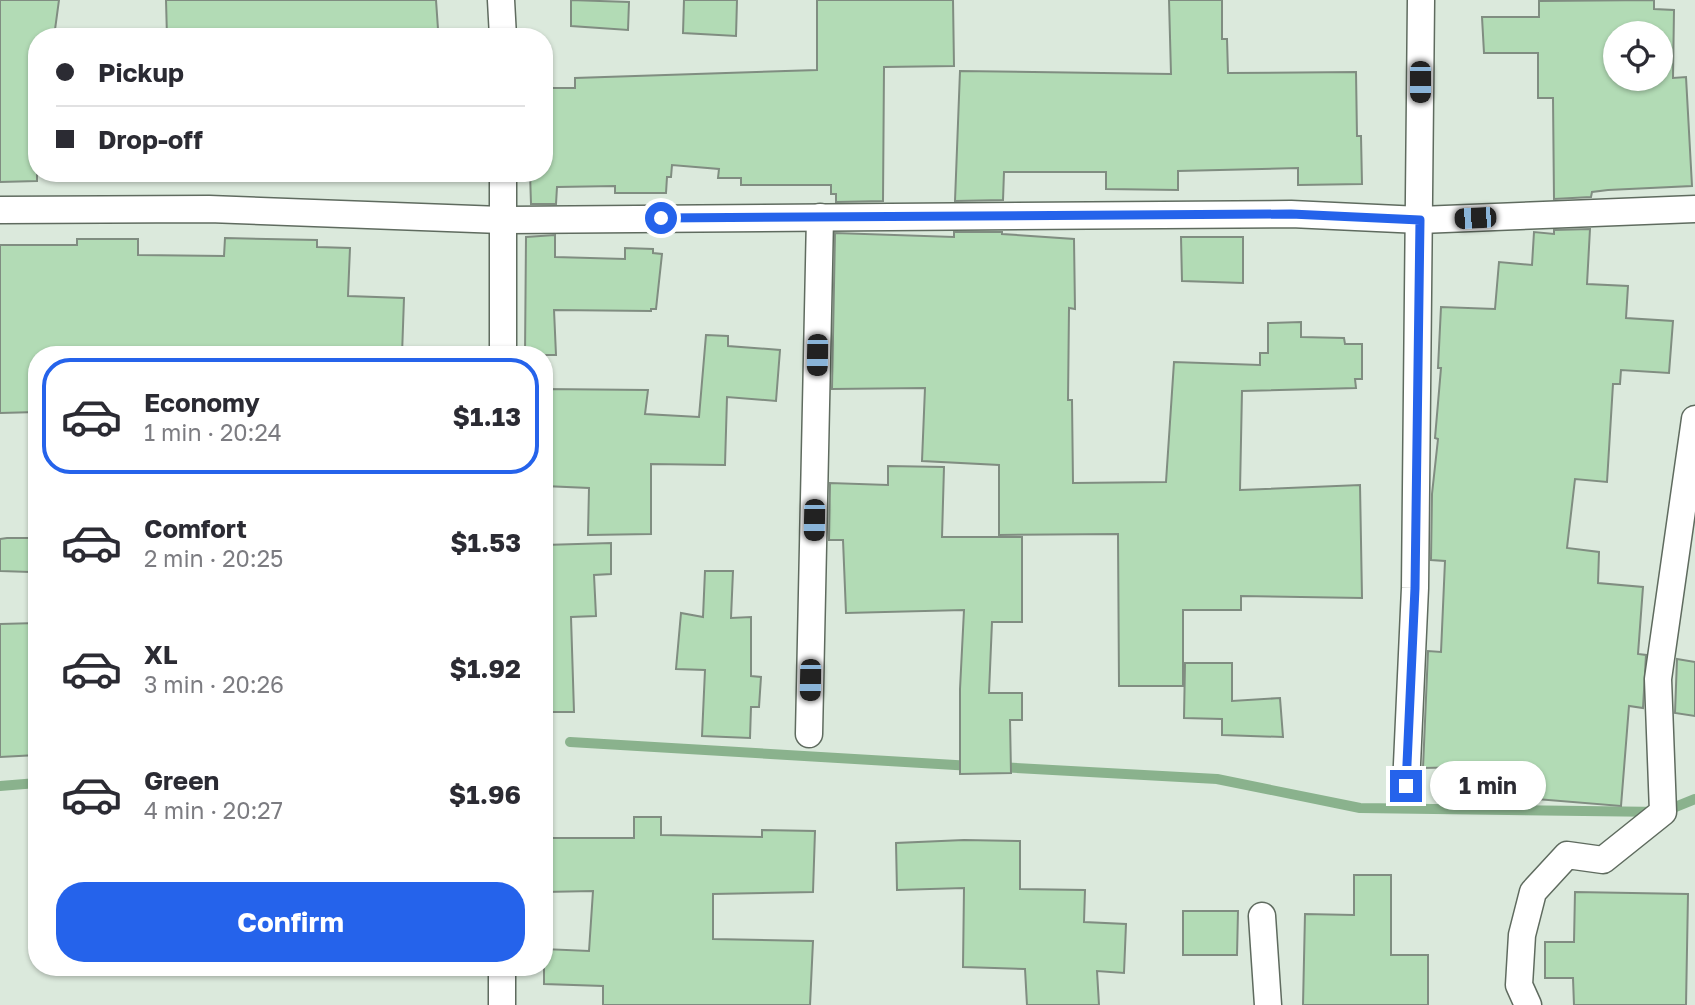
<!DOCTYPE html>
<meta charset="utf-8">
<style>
body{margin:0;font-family:"Golos Text",sans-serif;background:#f7f7f7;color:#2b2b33;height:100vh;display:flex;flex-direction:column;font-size:26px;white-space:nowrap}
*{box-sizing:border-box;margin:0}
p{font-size:23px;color:#7c7c81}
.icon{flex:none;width:38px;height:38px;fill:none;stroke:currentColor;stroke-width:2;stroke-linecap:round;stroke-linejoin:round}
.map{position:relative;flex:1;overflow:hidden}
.side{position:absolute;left:28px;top:346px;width:525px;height:630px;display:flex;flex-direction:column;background:#fff;border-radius:28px;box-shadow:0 2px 5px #0004}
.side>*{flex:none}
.banner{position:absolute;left:28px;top:28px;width:525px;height:154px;border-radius:28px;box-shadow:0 2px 5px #0004;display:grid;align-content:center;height:154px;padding:0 28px;background:#fff}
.tools{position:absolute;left:1603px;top:21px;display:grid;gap:14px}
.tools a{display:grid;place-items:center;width:70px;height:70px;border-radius:50%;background:#fff;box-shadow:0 2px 5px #0004;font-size:35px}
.end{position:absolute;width:32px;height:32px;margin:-16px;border:9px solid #2563eb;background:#fff;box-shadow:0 0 0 4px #fff}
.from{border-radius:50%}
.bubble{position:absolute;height:49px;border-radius:24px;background:#fff;box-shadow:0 2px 5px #0004;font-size:23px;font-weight:700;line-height:49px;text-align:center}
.car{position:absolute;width:21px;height:42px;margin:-21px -10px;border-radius:9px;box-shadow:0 0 5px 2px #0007;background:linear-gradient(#222 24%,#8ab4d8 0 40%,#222 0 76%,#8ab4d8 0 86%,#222 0)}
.banner b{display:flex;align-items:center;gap:24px;height:66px;font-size:26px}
.banner b+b{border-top:2px solid #e1e1e2}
.banner i{width:18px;height:18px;background:#2b2b33}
ul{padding:12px 0 0;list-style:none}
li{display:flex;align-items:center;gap:21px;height:116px;margin:0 14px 10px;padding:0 14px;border:4px solid transparent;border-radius:28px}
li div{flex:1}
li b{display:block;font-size:26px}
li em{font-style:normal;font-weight:700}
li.selected{border-color:#2563eb}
li>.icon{width:63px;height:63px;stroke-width:1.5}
.action{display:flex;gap:14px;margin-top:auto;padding:14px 28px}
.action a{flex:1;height:80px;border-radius:28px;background:#2563eb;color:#fff;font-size:28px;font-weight:700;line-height:80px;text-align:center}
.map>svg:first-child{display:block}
</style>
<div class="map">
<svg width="1695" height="1005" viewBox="0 0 1695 1005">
<rect width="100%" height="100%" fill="#dbe9dc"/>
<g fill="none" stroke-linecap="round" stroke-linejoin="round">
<!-- stream -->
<g stroke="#8ab28d" stroke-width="10">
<path d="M570,742L972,766"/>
<path d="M999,767L1217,779L1360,808L1663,812L1695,799"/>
<path d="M0,786L37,783"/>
</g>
</g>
<!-- building -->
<g fill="#b2dbb5" stroke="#808d81" stroke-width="2" fill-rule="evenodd">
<path d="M0,0H59L54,37H37V181L0,182Z"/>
<path d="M166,0H436L438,29L368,37H167Z"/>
<path d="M571,0L629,2L628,30L571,26Z"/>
<path d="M684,0H737L736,36L683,33Z"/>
<path d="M817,0H953L954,66L884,67L883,201L836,202V194H831V185H741V178H718L719,169L672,165L671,177H667L666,193H615V186L557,187L556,204H531L530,173H544V88H575V78L817,70Z"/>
<path d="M1169,0H1222V39H1227L1228,73L1356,72L1357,136H1361L1362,184L1298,185V168L1178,171V190L1106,189V172H1004L1003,200L955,201L960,71L1171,74Z"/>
<path d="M1654,0V9L1674,10L1673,78L1686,77L1692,186L1608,190L1592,192L1591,197L1554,199L1553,98H1538V53H1484L1482,17H1539V1ZM1615,33H1661V79H1615Z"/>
<path d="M1590,229L1587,284L1628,286L1626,318L1673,321L1669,373L1621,370L1620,384H1613L1607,482L1575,479L1567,548L1599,552L1598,583L1643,587L1638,654L1646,655L1643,708L1629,706L1621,806L1512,797L1470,798V767L1423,768L1428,651L1441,652L1445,561L1431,560L1432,494L1438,439L1435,438L1441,368H1438L1441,307L1495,309L1499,262L1532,265L1534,232L1554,234V230Z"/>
<path d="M954,232H1002V234L1074,239L1075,309L1069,308L1068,400H1072L1073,483L1166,482L1174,362L1260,365V353H1268V323L1301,322V337L1344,338L1345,344H1362V379H1355L1356,388L1242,391L1240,490L1360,485L1362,598L1241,596V610H1183V686H1119L1118,534L999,535V465L922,461L925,388L832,389L835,233L954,237Z"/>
<path d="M555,235V257L625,259V248L653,249V253L662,254L656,309H651V311L554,310L556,355H525L526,237Z"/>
<path d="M1181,237H1243V283L1182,281Z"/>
<path d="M225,238L317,240V247L350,248L348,296L404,298L402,355H37V412L0,413V245H77V239H138V255L224,256Z"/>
<path d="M706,335L728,336V346L780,350L776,401L727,397L725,465L651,464V534L588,535L589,488L544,486V389L648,390L645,414L699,417Z"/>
<path d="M888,466L944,467L942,537H1022V622H992L989,693H1022V720H1010L1011,773L960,774V689L964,610L846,613L843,540H829L830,483L888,485Z"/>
<path d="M7,538H37V566H30V572L0,571V539Z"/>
<path d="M611,543V574L594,575L596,616L571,617L574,712H545L544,545Z"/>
<path d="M705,571H733L731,618L751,617V676L761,677L759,707H751L750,738L702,736L705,670L676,669L681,613L703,617Z"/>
<path d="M37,623V755L0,757V624Z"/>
<path d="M1677,659L1695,662V716L1675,713Z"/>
<path d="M1185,663H1232V701L1280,698L1283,737L1222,735V719L1184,718Z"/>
<path d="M634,817H661V835L762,837V830L815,831L813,892L713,894V939L813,941L810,1005H603V986L544,984V949L589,951L593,891L544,892V838H634Z"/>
<path d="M964,840L1020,841V889L1085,890L1084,922L1126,924L1124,973L1097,971L1099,1005H1027L1025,969L963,967L964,888L897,890L896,843Z"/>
<path d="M1354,875H1391V955H1428V1005H1303L1305,914L1354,915Z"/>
<path d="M1575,892L1688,894L1686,1005H1574L1573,978H1545V942H1574Z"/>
<path d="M1183,911H1238L1237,955H1183Z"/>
</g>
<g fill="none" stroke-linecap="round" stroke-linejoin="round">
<defs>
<g id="street">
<path d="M501,0L503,37"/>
<path d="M0,210L209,209L501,220L1291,214L1420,220L1695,209"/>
<path d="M503,355V173"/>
<path d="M809,734L820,217"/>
<path d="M1406,786L1415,588L1421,0"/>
<path d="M1262,916L1268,1005"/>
<path d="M502,1005V968"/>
<path d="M1528,1005L1519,985L1522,935L1533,892L1567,855L1603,860L1663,812L1658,679L1695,419"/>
</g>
</defs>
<!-- street casing -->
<use href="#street" stroke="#5f6b5f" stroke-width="29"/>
<!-- street -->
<use href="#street" stroke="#fff" stroke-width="26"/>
</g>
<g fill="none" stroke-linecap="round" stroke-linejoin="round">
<!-- route -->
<path stroke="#2563eb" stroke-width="9" d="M661,218L1291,214L1420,220L1415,588L1406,786"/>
</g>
</svg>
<div class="tools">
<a><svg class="icon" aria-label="locate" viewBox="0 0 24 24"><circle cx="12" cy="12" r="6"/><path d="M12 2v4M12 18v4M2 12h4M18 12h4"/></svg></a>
</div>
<i class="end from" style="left:661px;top:218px"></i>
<i class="end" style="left:1406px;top:786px"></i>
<div class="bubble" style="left:1430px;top:761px;width:116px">1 min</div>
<i class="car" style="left:1420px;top:82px;rotate:180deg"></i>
<i class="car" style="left:1475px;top:218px;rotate:267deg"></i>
<i class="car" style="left:817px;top:355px;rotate:181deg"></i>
<i class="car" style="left:814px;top:520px;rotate:181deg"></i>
<i class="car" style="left:810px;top:680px;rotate:181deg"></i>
<div class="banner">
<b><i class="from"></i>Pickup</b>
<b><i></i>Drop-off</b>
</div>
<section class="side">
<ul>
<li class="selected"><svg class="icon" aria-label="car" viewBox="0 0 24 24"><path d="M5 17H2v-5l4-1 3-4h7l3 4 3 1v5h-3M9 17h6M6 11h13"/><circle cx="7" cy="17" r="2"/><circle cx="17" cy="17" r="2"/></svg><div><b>Economy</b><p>1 min · 20:24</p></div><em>$1.13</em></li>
<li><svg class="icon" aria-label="car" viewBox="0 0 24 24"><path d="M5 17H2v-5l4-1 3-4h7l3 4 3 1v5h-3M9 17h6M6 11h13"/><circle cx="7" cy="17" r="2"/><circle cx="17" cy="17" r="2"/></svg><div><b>Comfort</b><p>2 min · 20:25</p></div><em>$1.53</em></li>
<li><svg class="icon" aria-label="car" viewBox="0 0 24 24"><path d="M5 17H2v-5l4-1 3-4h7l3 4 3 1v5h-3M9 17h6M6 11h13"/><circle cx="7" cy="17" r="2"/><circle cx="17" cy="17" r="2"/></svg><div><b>XL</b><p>3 min · 20:26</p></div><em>$1.92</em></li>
<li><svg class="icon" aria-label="car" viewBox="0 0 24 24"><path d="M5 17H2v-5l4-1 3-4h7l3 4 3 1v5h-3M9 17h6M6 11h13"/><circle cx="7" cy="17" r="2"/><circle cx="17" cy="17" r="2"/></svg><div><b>Green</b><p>4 min · 20:27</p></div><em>$1.96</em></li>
</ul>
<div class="action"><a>Confirm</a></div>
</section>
</div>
